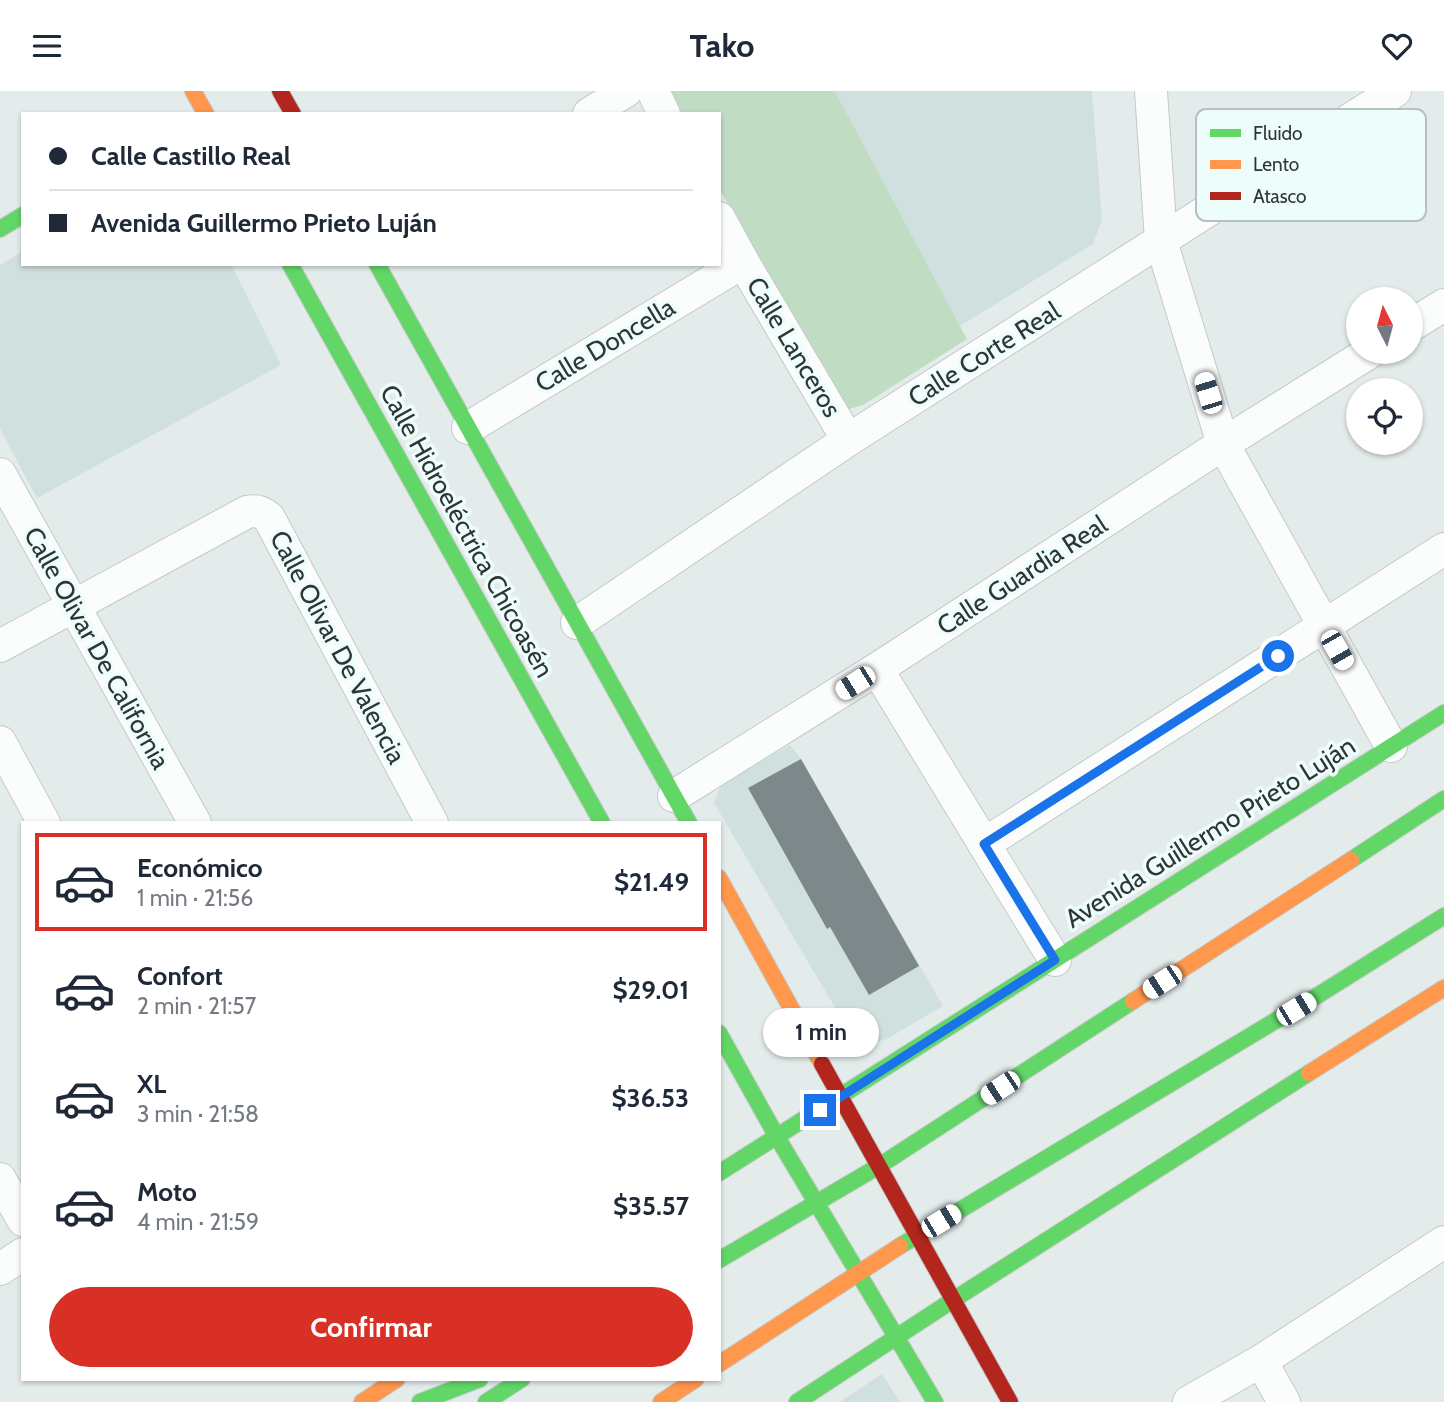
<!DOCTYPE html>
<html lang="es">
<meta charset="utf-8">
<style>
body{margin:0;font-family:Cabin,sans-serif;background:#f2f2f3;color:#1f2937;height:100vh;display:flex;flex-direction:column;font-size:26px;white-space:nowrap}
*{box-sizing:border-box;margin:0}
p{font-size:23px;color:#747a83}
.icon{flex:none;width:38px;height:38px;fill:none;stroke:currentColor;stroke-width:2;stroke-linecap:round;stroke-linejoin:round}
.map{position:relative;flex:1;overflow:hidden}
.sheet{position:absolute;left:21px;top:730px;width:700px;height:560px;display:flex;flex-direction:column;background:#fff;border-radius:0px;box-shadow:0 2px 5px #0004}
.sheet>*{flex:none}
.banner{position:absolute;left:21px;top:21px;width:700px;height:154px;border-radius:0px;box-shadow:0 2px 5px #0004;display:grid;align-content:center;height:154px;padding:0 28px;background:#fff}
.needle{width:46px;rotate:354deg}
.controls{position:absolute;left:1346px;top:196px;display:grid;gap:14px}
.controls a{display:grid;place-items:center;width:77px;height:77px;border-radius:50%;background:#fff;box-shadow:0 2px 5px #0004;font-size:35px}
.end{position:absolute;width:32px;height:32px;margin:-16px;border:9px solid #1a73e8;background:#fff;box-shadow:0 0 0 4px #fff}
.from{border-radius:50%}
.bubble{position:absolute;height:49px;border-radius:24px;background:#fff;box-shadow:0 2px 5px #0004;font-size:23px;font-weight:700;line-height:49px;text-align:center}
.car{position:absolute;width:21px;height:42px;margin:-21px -10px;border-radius:9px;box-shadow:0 0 5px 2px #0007;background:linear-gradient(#fff 24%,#345 0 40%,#fff 0 76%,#345 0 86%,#fff 0)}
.banner b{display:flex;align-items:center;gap:24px;height:66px;font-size:26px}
.banner b+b{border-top:2px solid #e0e1e3}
.banner i{width:18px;height:18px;background:#1f2937}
ul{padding:12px 0 0;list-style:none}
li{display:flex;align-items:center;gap:21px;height:98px;margin:0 14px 10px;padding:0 14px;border:4px solid transparent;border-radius:0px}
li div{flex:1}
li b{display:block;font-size:26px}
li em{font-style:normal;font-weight:700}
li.selected{border-color:#d93025}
li>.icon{width:63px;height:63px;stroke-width:1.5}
.action{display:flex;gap:14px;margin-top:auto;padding:14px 28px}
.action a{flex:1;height:80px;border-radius:42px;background:#d93025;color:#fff;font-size:28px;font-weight:700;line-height:80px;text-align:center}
header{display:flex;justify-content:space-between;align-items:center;height:91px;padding:0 28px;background:#fff;font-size:32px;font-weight:700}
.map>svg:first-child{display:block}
</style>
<header><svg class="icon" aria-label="menu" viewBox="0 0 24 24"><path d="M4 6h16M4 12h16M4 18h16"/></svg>Tako<svg class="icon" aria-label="heart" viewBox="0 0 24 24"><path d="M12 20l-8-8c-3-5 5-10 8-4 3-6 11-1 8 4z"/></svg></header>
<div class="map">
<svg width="1444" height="1311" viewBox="0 0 1444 1311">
<rect width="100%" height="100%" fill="#e4eceb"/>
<!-- built -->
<g fill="#d0e0de">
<path d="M835,0H1092L1102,129L1093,153L960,235Z"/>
<path d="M23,160V173H231L281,274L37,407L0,338V174Z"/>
<path d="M790,654L801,668L943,915L885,949L868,952H856L714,712L721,694Z"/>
<path d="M882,1283L900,1311H840Z"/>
</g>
<!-- green -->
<path fill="#c0ddc4" d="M672,0H835L967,248L863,314L849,318L834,303L719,97V23H678L671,2Z"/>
<!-- building -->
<path fill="#7c8889" d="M801,668L919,875L869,904L830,836L827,838L748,697Z"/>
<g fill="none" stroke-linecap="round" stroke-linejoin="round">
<defs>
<g id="street">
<path d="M653,0L664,23"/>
<path d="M1151,0L1161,150L1223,353L1391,655"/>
<path d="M589,23L626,0"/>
<path d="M719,127L743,171L848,349"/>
<path d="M1410,235L1444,214"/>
<path d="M468,337L743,171"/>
<path d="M0,383L195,732"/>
<path d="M577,532L848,349L1395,0"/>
<path d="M0,555L247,421C257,419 262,421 269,427L432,732"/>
<path d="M877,578L1055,869"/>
<path d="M0,651L44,732"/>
<path d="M674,705L877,578L1223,353L1370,261"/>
<path d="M984,753L1444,458"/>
<path d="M0,1088L23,1129"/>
<path d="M0,1178L23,1163"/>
<path d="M1261,1270L1284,1311"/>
<path d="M1189,1311L1261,1270L1444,1151"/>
</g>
<g id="fast">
<path d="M0,138L23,124"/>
<path d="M290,173L602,732"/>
<path d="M377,173L689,732"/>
<path d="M1351,769L1444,708"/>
<path d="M719,942L777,1046L935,1311"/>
<path d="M719,1082L1444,622"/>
<path d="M900,1155L1320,903L1444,825"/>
<path d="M719,1169L879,1075L1133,910"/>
<path d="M420,1311L480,1288"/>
<path d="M486,1311L522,1288"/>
<path d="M797,1311L953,1209L1309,982"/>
</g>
<g id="slow">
<path d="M193,0L206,23"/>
<path d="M719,787L822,973"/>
<path d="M1133,910L1351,769"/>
<path d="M1309,982L1444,897"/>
<path d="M719,1273L900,1155"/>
<path d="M362,1311L397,1288"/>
<path d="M661,1311L696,1288"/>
</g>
<g id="jam">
<path d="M280,0L293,23"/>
<path d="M822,973L1010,1311"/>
</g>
</defs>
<!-- street casing -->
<use href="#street" stroke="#c3cac9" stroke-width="34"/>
<!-- fast casing -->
<use href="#fast" stroke="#c3cac9" stroke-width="18"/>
<!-- slow casing -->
<use href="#slow" stroke="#c3cac9" stroke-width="18"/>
<!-- jam casing -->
<use href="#jam" stroke="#c3cac9" stroke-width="18"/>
<!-- street -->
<use href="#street" stroke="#fbfcfc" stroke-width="32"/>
<!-- fast -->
<use href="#fast" stroke="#63d668" stroke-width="16"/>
<!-- slow -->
<use href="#slow" stroke="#ff974d" stroke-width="16"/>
<!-- jam -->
<use href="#jam" stroke="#b3261e" stroke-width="16"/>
</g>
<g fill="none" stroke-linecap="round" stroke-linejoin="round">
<!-- route -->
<path stroke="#1a73e8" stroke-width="9" d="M820,1019L1055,869L984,753L1278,565"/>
</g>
<g text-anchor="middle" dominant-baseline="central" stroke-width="7" stroke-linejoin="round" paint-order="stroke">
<!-- street labels -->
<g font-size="26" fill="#2f3535" stroke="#edfdfb">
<text transform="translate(605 254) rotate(-31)">Calle Doncella</text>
<text transform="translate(794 256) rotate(59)">Calle Lanceros</text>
<text transform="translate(984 263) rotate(-32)">Calle Corte Real</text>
<text transform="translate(467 440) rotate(61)">Calle Hidroeléctrica Chicoasén</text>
<text transform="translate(1022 484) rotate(-33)">Calle Guardia Real</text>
<text transform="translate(338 556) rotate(62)">Calle Olivar De Valencia</text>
<text transform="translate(97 557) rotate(61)">Calle Olivar De California</text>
<text transform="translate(1210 741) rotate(-32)">Avenida Guillermo Prieto Luján</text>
</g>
</g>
<!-- legend -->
<rect x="1196" y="18" width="230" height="112" rx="10" fill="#edfdfb" stroke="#b4c1c0" stroke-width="2"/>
<rect x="1210" y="38" width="31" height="8" fill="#63d668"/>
<rect x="1210" y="69" width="31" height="9" fill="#ff974d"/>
<rect x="1210" y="101" width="31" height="8" fill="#b3261e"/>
<g font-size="19" fill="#2f3535">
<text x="1253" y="49">Fluido</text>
<text x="1253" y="80">Lento</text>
<text x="1253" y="112">Atasco</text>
</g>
</svg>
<div class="controls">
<a><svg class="needle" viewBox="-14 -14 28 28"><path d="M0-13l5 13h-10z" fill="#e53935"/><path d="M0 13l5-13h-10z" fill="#747a83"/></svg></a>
<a><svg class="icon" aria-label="locate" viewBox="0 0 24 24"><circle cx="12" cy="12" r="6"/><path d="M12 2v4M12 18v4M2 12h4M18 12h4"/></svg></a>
</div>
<i class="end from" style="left:1278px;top:565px"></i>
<i class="end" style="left:820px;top:1019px"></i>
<div class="bubble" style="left:763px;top:917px;width:116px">1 min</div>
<i class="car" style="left:1208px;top:302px;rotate:343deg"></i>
<i class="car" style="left:1337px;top:559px;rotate:150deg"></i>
<i class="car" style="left:855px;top:592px;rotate:238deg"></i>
<i class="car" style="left:1162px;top:891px;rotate:237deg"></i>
<i class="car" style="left:1296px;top:918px;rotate:59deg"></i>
<i class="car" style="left:1000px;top:997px;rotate:237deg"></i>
<i class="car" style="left:941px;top:1130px;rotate:59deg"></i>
<div class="banner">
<b><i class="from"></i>Calle Castillo Real</b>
<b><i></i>Avenida Guillermo Prieto Luján</b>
</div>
<section class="sheet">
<ul>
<li class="selected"><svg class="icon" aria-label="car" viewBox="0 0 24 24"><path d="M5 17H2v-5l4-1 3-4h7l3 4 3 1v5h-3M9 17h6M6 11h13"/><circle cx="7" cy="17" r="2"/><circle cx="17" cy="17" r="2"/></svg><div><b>Económico</b><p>1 min · 21:56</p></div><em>$21.49</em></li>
<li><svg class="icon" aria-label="car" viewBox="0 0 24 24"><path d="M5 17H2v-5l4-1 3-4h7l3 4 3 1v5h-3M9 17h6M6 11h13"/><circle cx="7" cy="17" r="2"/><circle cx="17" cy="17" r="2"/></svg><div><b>Confort</b><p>2 min · 21:57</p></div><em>$29.01</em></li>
<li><svg class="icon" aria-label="car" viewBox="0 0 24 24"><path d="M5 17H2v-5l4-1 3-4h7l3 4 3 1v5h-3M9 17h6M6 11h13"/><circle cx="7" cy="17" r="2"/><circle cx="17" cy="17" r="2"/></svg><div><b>XL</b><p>3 min · 21:58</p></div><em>$36.53</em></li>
<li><svg class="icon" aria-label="car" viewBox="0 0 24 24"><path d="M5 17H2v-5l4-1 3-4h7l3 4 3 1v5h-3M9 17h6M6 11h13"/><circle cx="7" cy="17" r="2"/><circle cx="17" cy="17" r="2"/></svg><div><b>Moto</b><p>4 min · 21:59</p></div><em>$35.57</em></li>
</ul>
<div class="action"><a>Confirmar</a></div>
</section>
</div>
